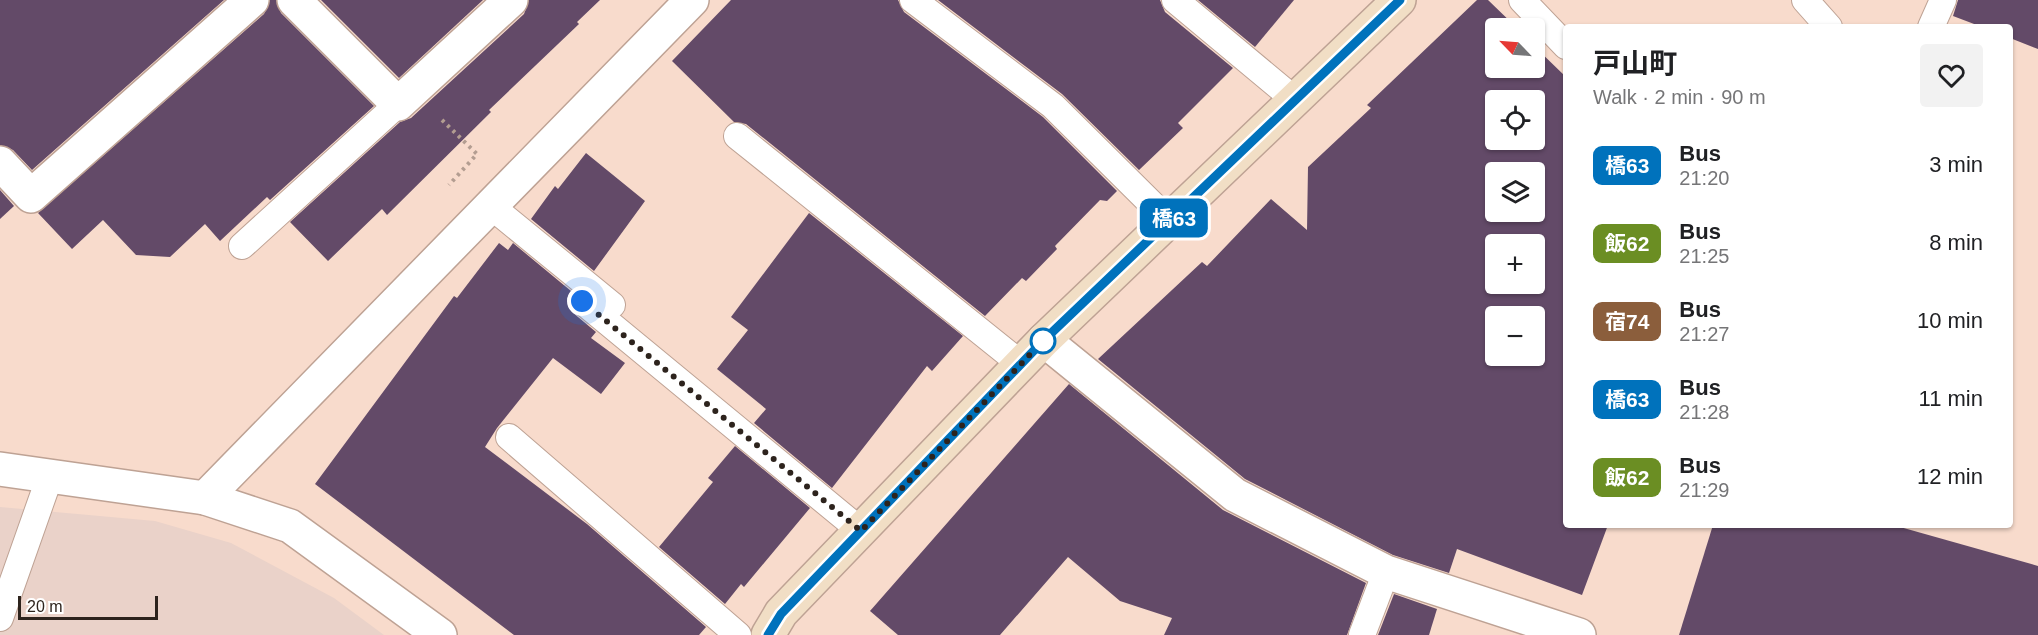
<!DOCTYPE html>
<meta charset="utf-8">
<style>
body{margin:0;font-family:Helvetica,"Noto Sans JP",sans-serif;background:#f2f2f2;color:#202124;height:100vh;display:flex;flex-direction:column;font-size:22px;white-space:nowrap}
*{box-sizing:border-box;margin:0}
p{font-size:20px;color:#757577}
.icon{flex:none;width:33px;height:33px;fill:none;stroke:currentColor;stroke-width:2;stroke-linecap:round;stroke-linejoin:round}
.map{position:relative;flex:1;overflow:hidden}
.sheet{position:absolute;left:1563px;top:24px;width:450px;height:504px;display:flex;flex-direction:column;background:#fff;border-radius:6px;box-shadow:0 2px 4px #0004}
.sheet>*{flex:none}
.badge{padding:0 12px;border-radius:9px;font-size:21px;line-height:39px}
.needle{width:39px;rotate:295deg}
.tools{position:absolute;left:1485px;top:18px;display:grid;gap:12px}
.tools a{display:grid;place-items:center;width:60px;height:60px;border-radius:6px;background:#fff;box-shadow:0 2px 4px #0004;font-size:30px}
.scale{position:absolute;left:18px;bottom:15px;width:140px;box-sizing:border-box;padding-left:6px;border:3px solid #2d231d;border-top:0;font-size:16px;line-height:21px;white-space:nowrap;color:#2d231d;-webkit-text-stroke:4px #fff;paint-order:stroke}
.you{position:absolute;width:30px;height:30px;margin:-15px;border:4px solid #fff;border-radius:50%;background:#1a73e8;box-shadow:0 0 0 9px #1a73e833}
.map>.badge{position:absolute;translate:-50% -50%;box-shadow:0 0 0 3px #fff}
.round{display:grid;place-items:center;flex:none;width:63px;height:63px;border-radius:6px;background:#f2f2f2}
.head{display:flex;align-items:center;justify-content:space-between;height:102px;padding:0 30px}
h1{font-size:28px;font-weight:700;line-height:45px}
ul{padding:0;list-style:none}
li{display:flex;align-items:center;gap:18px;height:78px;padding:0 30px}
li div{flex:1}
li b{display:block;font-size:22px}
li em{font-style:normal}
li .badge{min-width:66px;font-weight:700;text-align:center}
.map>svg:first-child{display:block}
</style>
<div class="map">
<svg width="2038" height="635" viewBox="0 0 2038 635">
<rect width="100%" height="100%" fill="#f8dbcc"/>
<!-- medical -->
<polygon fill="#ead2c9" points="0,507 155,521 231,543 334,598 384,635 0,635"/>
<!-- building -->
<g fill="#634a68" fill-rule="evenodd">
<polygon points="0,0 224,0 32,170 13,150 0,145"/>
<polygon points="270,0 276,0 281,13 374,106 270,200 267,197 220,241 205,224 170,257 136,255 103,220 72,249 38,213 264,14"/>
<polygon points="321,0 483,0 399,78"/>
<polygon points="529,0 600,0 577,22 579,24 489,110 491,112 387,215 382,209 328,261 290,222 400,122 411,118 524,14"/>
<polygon points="731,0 898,0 904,12 1043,117 1117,191 1107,201 1100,200 1055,246 1057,249 1026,281 1022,278 985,316 746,124 734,122 672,61"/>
<polygon points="938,0 1160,0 1165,12 1233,68 1178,123 1183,128 1139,170 1062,94"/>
<polygon points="1198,0 1294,0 1255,47"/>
<path d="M1477,0H1488L1517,28H1496V68H1534V46L1566,77V525H1608L1582,595L1457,549L1449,573L1393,555L1245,479L1098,359L1202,262L1207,266L1271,199L1307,230L1308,167L1371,108L1367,105ZM1496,100H1534V140H1496ZM1496,172H1534V212H1496ZM1496,244H1534V284H1496ZM1496,316H1534V356H1496Z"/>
<polygon points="1958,0 2038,0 2038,49 2010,38 2010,27 1982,27 1953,16"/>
<polygon points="586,153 645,201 594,271 531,219 555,186 558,189"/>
<polygon points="0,190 14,206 0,219"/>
<polygon points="809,213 963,336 932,371 927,366 832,488 754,423 766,409 717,369 748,330 731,317"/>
<polygon points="499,243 508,250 513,243 571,291 567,299 572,312 596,332 591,338 625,363 601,394 553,358 497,428 485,447 587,524 706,627 699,635 514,635 315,484 454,296 457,298"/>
<polygon points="1069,384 1223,510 1366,583 1347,635 1164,635 1172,618 1120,601 1068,557 1000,635 898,635 870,611"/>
<polygon points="735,446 810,508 744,587 741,584 725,604 659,547 713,482 708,478"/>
<polygon points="1713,525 1893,525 2038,566 2038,635 1679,635"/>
<polygon points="1394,594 1437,609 1429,635 1378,635"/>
</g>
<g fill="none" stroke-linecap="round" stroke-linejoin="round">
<!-- service casing -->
<g stroke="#bea294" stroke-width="28">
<g id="service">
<polyline points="913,0 1053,106 1170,222"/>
<polyline points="1175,0 1295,100"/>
<polyline points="1522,0 1566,46"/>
<polyline points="1805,0 1829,27"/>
<polyline points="1931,27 1943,0"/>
<polyline points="737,136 1021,364"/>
<polyline points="492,207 612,305"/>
<polyline points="242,246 398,104"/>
<polyline points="582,301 861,531"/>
<polyline points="509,437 738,635"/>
<polyline points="0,618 50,476"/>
<polyline points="1362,635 1386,572"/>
</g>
</g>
<!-- minor casing -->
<g stroke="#bea294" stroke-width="36">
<g id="minor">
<polyline points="294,0 398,104 511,0"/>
<polyline points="0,163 31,196 252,0"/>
<polyline points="1044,340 1235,495 1386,572 1579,635"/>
</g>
</g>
<!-- tertiary casing -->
<g stroke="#bea294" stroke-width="36">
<g id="tertiary">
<polyline points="0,469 205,498 290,526 440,635"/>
<polyline points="205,498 692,0"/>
</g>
</g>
<!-- secondary casing -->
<g stroke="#bea294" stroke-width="36">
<polyline id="secondary" points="768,635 781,613 1044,340 1399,0"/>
</g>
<!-- path -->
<polyline stroke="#b39d91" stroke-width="4" stroke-dasharray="3 4.5" stroke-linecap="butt" points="442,120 477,154 449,185"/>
<!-- service -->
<use href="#service" stroke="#fff" stroke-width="26"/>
<!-- minor -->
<use href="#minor" stroke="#fff" stroke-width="33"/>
<!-- tertiary -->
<use href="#tertiary" stroke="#fff" stroke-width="33"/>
<!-- secondary -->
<use href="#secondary" stroke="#f1dec5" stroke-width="33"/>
</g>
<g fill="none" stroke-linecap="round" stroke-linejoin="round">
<!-- line casing -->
<g stroke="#fff" stroke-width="14">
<polyline id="line" points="768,635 781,614 1044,340 1400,0"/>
</g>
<!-- line -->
<use href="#line" stroke="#0072bc" stroke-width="9"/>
<!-- walk -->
<polyline stroke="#2d231d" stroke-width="6" stroke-dasharray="0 10.8" points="582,301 861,531 1043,341"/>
</g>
<!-- markers -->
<circle fill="#fff" stroke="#0072bc" stroke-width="3" cx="1043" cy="341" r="12"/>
</svg>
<div class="tools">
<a><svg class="needle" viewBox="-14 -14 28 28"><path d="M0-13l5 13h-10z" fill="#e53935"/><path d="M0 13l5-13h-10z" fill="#757577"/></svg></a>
<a><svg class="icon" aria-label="locate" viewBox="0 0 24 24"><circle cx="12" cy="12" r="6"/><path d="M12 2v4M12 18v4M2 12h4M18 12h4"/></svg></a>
<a><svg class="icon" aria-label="layers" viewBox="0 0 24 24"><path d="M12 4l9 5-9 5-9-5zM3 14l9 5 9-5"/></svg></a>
<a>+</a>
<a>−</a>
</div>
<div class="scale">20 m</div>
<div class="you" style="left:582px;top:301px"></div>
<b class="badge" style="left:1174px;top:218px;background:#0072bc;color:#fff">橋63</b>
<section class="sheet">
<div class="head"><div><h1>戸山町</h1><p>Walk · 2 min · 90 m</p></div><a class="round"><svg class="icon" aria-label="heart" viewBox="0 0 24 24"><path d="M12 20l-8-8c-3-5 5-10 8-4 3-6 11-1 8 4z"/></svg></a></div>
<ul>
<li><span class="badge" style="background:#0072bc;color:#fff">橋63</span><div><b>Bus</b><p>21:20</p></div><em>3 min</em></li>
<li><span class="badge" style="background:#6b8e23;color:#fff">飯62</span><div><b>Bus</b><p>21:25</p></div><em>8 min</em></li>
<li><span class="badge" style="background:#8b5e3c;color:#fff">宿74</span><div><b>Bus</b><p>21:27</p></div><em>10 min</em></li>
<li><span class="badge" style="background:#0072bc;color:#fff">橋63</span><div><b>Bus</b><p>21:28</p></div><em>11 min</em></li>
<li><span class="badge" style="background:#6b8e23;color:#fff">飯62</span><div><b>Bus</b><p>21:29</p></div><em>12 min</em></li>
</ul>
</section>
</div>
